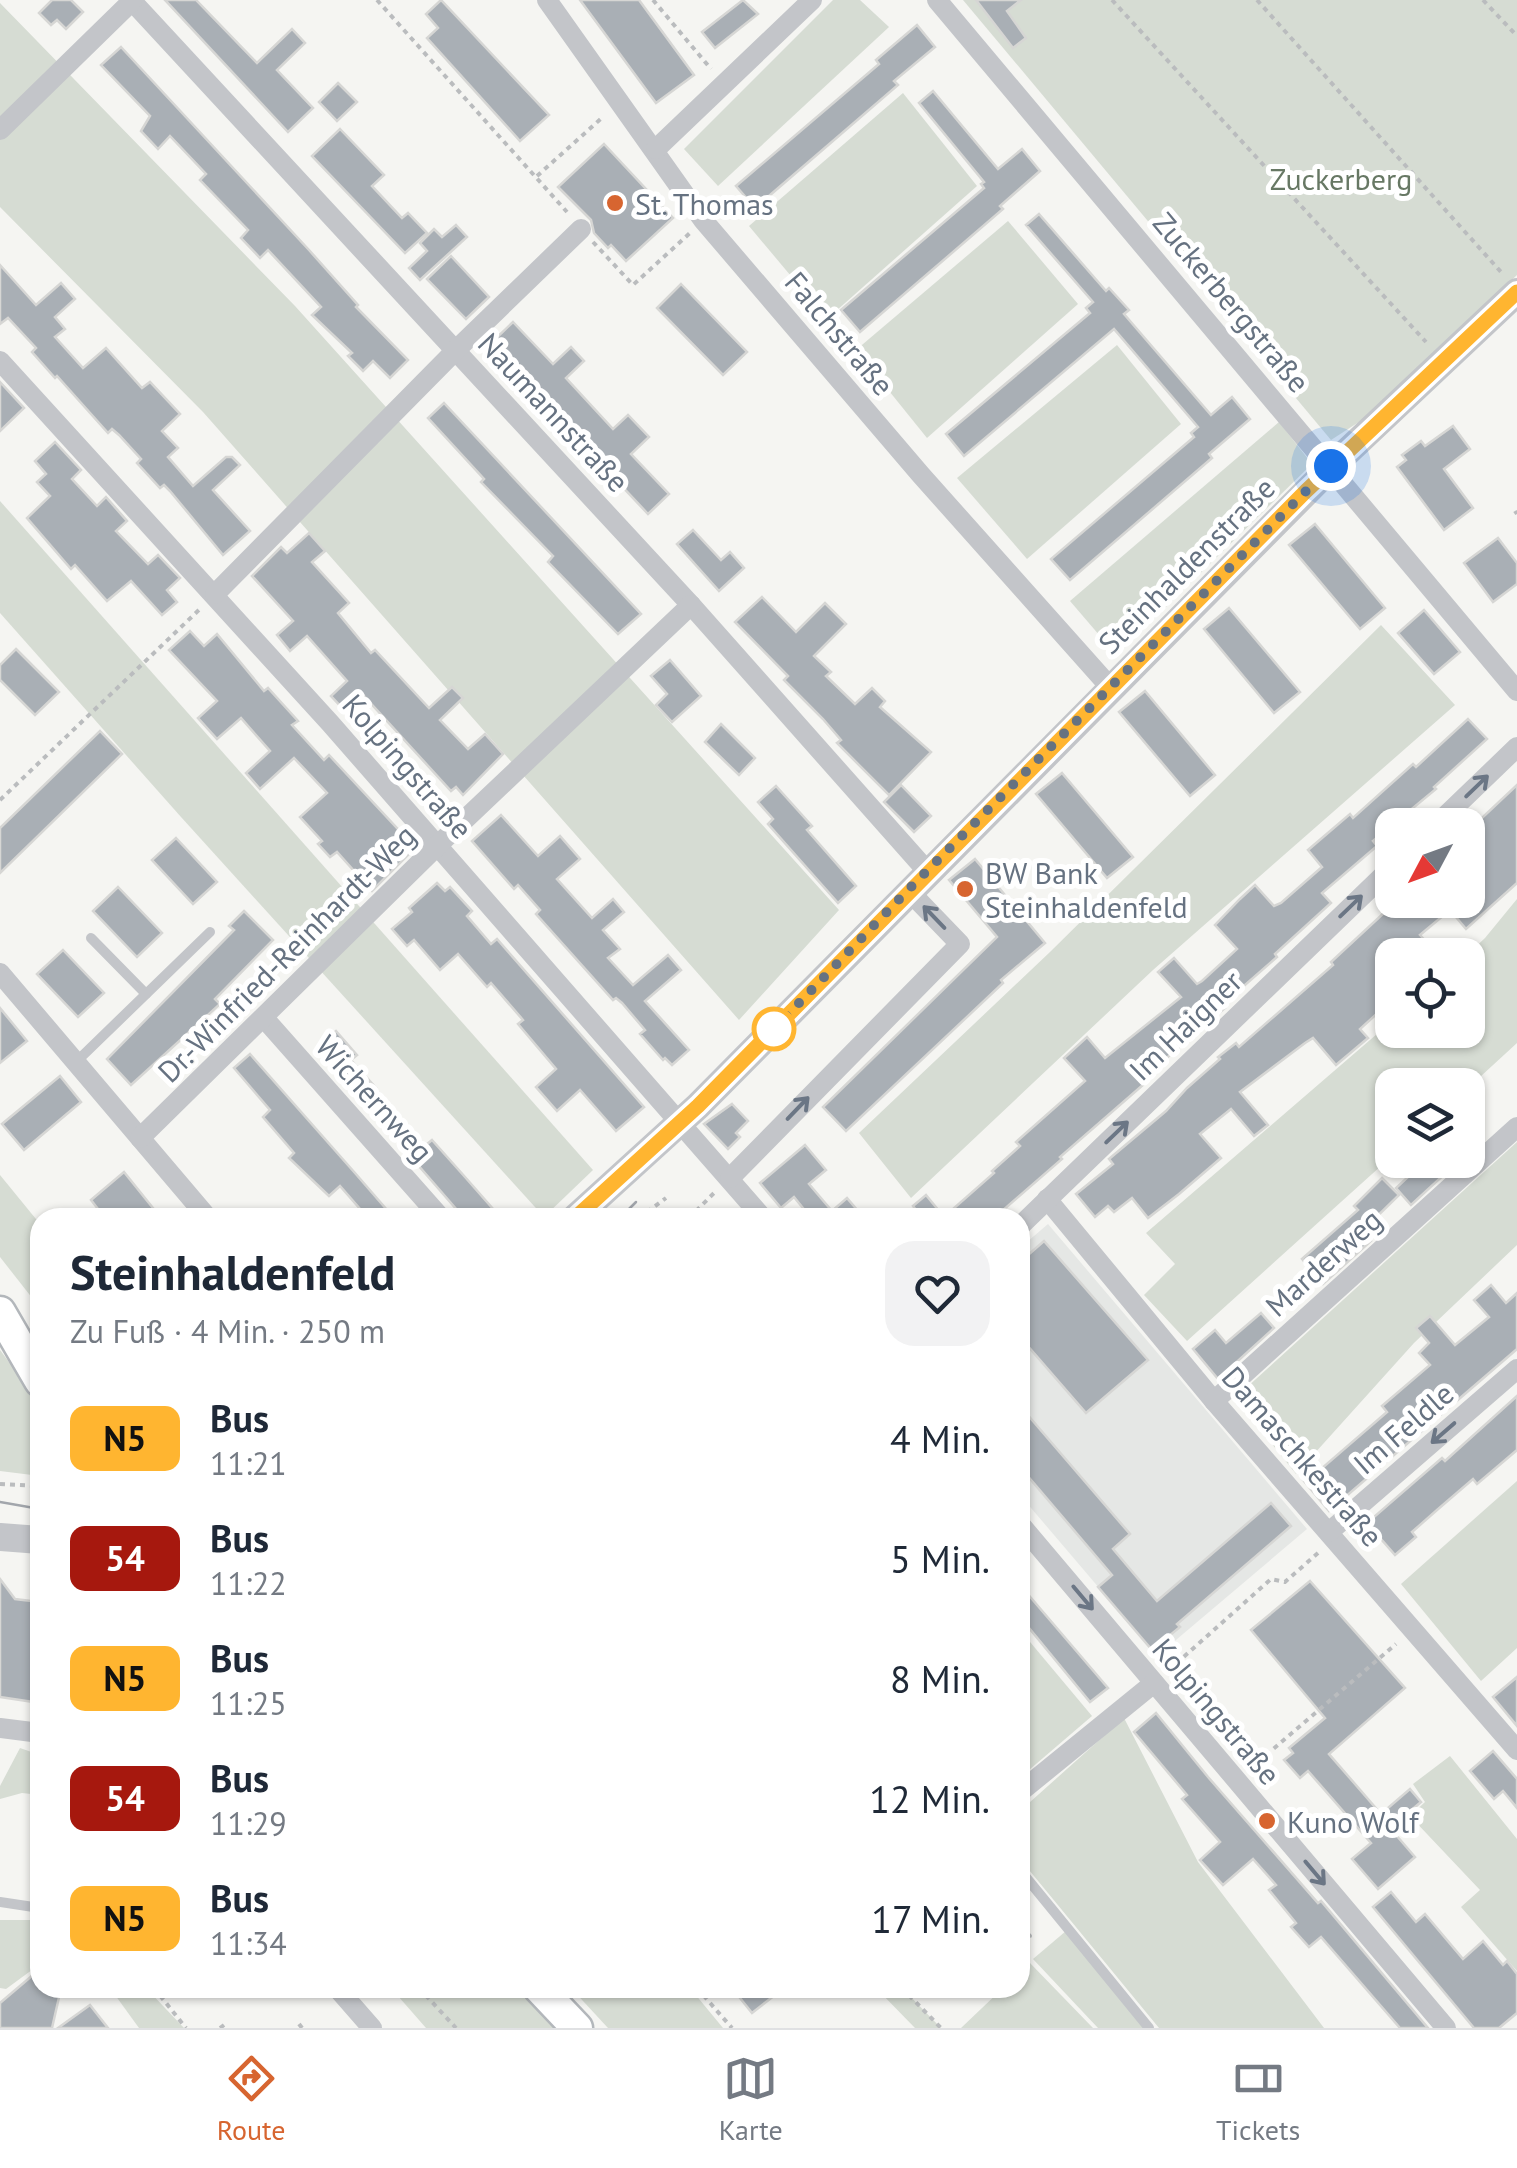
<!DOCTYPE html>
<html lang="de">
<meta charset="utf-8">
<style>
body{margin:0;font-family:"PT Sans",sans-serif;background:#f2f2f3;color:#1f2937;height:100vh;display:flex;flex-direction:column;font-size:38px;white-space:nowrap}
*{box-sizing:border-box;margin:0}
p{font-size:32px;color:#747a83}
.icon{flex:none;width:55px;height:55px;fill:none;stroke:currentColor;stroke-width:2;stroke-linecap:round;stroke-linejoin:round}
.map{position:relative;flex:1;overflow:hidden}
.sheet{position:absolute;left:30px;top:1208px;width:1000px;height:790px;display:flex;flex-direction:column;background:#fff;border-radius:30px;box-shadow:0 2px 8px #0004}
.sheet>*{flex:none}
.badge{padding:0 20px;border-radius:15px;font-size:35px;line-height:65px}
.needle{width:65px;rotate:229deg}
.tools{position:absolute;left:1375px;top:808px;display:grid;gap:20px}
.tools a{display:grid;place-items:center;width:110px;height:110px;border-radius:20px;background:#fff;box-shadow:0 2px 8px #0004;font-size:50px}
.you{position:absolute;width:50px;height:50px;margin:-25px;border:8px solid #fff;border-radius:50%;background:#1a73e8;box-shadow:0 0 0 15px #1a73e833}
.map>.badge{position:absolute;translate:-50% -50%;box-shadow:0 0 0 5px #fff}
.round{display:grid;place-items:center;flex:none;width:105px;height:105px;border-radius:30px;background:#f2f2f3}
.headline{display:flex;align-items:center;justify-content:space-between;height:170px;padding:0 40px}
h1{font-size:48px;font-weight:700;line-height:75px}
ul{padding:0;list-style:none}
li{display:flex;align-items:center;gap:30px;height:120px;padding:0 40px}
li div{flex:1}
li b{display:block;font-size:38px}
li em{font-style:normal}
li .badge{min-width:110px;font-weight:700;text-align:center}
.menu{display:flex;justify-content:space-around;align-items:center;height:140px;border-top:2px solid #e0e1e3;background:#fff;font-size:28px;color:#747a83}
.menu a{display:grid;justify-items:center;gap:5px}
.menu .on{color:#d76530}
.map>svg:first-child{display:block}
</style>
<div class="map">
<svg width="1517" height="2028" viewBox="0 0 1517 2028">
<rect width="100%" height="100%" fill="#f5f5f2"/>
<!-- built -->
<polygon fill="#e5e7e5" points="1048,1224 1307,1529 1157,1656 1020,1495 1020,1248"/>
<!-- green -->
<g fill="#d6dcd3">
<polygon points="833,0 860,0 889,27 718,186 684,149"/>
<polygon points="963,0 1517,0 1517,275 1362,420 1331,440"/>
<polygon points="0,3 295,306 839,910 739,1020 203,412 0,207"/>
<polygon points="903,93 977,186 827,319 749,226"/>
<polygon points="1008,221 1078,304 927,438 856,350"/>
<polygon points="1117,345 1181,424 1027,559 957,478"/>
<polygon points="1279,422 1312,464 1131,641 1106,643 1070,601"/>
<polygon points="0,501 593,1170 544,1217 181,817 0,613"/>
<polygon points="1381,625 1455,705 1153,970 911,1198 859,1133 1050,952"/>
<polygon points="1517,899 1517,1043 1468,1088 1468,1085 1392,1085 1392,1156 1187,1341 1144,1295 1175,1264 1146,1233 1392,1021 1392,1030 1468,1030 1467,955 1485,938"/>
<polygon points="1517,1142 1517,1245 1414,1343 1296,1474 1235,1398"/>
<polygon points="0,1175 40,1224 40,1308 0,1257"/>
<polygon points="0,1350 40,1404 40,1476 0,1471"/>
<polygon points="1517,1481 1517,1648 1481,1681 1401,1584"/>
<polygon points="1020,1630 1092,1716 1022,1776 1020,1775"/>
<polygon points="1124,1718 1198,1862 1324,2028 1159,2028 1020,1859 1020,1811"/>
<polygon points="20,1748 40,1755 40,1795 22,1793 0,1799 0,1786"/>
<polygon points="1450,1756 1517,1839 1517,1971 1461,1907 1480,1890 1410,1816 1425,1802 1413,1784"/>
<polygon points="0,1920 40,1920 40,1964 6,1989 0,1988"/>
<polygon points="1066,1931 1145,2028 1098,2028 1033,1959"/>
<polygon points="1029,1962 1093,2028 961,2028 1003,1988 1020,1988 1020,1971"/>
<polygon points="110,1988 146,1988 184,2028 139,2028"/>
<polygon points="391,1988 521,1988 559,2028 426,2028"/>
<polygon points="571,1988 690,1988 723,2028 608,2028"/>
<polygon points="876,1988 902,1988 941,2028 915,2028"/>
</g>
<!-- building -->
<g fill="#a9afb5" stroke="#d6d6d4" stroke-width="2.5">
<polygon points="52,0 71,0 83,12 66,29 57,20 51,25 39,13"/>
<polygon points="165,0 196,0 257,63 292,29 305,43 277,70 313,108 288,132"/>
<polygon points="441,0 549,115 520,141 427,38 438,28 426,14"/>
<polygon points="580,0 639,0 694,75 656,103"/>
<polygon points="743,0 758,14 715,48 702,32"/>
<polygon points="976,0 1021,0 1007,11 1026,38 1013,48"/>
<polygon points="917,25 935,47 894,81 898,85 755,208 736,186 879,64 876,60"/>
<polygon points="121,47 309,250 358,305 356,307 408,360 390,378 373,361 363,371 348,356 352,353 312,315 321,307 268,250 260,258 241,238 248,230 200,180 206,174 170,136 158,149 141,131 150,116 101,65"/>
<polygon points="338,83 357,102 337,121 319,102"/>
<polygon points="933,91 998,169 1022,149 1040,171 1000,206 1003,209 860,332 841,310 984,188 981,184 984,182 919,103"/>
<polygon points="340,129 384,175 372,186 402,218 408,213 427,233 405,253 312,156"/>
<polygon points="604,144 673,218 626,261 611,245 608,248 594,233 591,220 558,187"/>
<polygon points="1039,214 1106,291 1109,288 1129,310 1124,314 1211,415 1232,397 1250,419 1209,454 1212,458 1070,580 1051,559 1194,437 1191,433 1198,427 1114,329 964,456 946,434 1090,313 1086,308 1093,302 1026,225"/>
<polygon points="456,225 467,237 420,280 409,268 427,251 420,243 434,229 442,237"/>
<polygon points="451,256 489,297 466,319 427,279"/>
<polygon points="0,265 36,305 61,283 75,299 55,317 65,329 55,337 83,368 106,348 142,388 150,382 180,414 162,431 178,448 168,457 193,486 226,457 232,457 240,465 213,490 250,531 223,555 170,491 164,485 160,488 137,463 141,459 119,435 112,429 108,433 57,376 55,378 32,352 36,348 8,318 0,324"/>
<polygon points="681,284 747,352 723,375 657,308"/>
<polygon points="513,322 553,364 571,347 584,361 566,378 613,429 628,415 649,437 631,454 669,494 648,514 489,345"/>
<polygon points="0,382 24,408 0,431"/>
<polygon points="444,403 641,614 618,634 548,562 553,556 481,482 484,479 428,418"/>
<polygon points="1453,426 1470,449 1444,469 1473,508 1444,530 1397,467 1406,460 1402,455 1421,441 1425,446"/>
<polygon points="55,442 81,470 72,479 97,506 106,497 127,521 116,531 148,564 158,555 180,578 167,590 177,602 162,615 131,581 107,601 75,565 71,569 27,518 50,496 37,482 46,474 35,461"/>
<polygon points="1315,524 1385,608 1360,629 1289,545"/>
<polygon points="693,530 721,560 730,552 744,568 719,591 677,544"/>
<polygon points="309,533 325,551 312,562 349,603 338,613 371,653 375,650 429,708 452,687 463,698 440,720 468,749 485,734 503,754 463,795 456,787 451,791 364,696 346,712 331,696 347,681 307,636 290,651 277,635 293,621 252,576 281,547 287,553"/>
<polygon points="1498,538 1517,563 1517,584 1493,602 1464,563"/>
<polygon points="762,597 796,632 825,603 846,624 814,656 831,672 826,676 855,704 872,688 885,701 880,707 931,752 889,795 837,743 841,740 823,719 784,680 788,676 735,622"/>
<polygon points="1229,608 1300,692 1274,713 1204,629"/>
<polygon points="1424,610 1460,652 1434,674 1398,633"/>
<polygon points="190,631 204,646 217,634 264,691 268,688 298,721 292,725 324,760 329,755 408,840 402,846 409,854 372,891 337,852 330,857 318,844 322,841 300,817 327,793 294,758 260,789 246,773 270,751 241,718 217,739 198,718 217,701 169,650"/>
<polygon points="16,649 59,692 35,715 0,680 0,665"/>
<polygon points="670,660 701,696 672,722 656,705 667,694 651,676"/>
<polygon points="1145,691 1215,775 1190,796 1119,712"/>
<polygon points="1468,719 1487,739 1434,787 1436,789 1373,841 1377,846 1322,893 1331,903 1275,954 1277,957 1222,1005 1225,1008 1141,1080 1144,1084 1060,1157 1062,1159 994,1218 922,1218 913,1206 926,1195 944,1217 994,1173 992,1171 1020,1146 1016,1142 1085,1081 1064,1058 1087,1037 1105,1058 1181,997 1158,972 1174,958 1197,984 1202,981 1237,949 1215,925 1240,899 1255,885 1274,906 1281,903 1322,867 1308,850 1350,814 1353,818 1413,764 1416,767"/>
<polygon points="721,724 755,758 739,775 705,742"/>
<polygon points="100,731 122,754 0,873 0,828"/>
<polygon points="1062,773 1133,857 1107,878 1036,794"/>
<polygon points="901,785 931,816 914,832 884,802"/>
<polygon points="1517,785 1517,883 1466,929 1450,910 1420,935 1438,955 1392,955 1392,1000 1360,1029 1368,1038 1336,1065 1313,1038 1305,1043 1240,1092 1268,1125 1254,1136 1231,1109 1200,1134 1221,1158 1179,1194 1148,1218 1132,1198 1114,1212 1108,1206 1095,1217 1076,1194 1113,1164 1109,1159 1166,1111 1187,1088 1220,1059 1218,1057 1236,1043 1239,1047 1333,965 1331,962 1386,911 1384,908 1393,900 1468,900 1468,831"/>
<polygon points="776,786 812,826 807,830 856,886 838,903 768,824 773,819 758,802"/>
<polygon points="501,815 538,856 560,836 580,859 557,879 592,918 613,899 624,912 603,930 620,949 608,958 633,985 668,955 681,970 645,1001 689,1050 672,1065 665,1058 663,1060 640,1034 645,1030 622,1003 616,998 613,1000 536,914 540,910 518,885 514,889 472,841"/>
<polygon points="176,838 217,882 193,904 152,860"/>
<polygon points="975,859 1045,943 1001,980 1003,983 846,1131 823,1107 997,937 949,880"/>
<polygon points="437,883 445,891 450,887 472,911 467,916 491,944 497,939 644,1107 616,1131 580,1090 557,1111 536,1087 556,1069 518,1024 523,1020 491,983 487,987 458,954 440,970 414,940 407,946 392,929 412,912 409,908"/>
<polygon points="118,887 162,933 137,957 93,911"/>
<polygon points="244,911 273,940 215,999 220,1004 131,1085 107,1059 234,930 229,926"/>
<polygon points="63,950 104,993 78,1017 37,974"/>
<polygon points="0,1008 27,1041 0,1063"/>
<polygon points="336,1031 357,1055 351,1060 376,1088 362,1101 316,1049"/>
<polygon points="250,1054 355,1173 394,1218 368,1218 340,1186 329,1196 289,1158 294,1153 263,1117 270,1110 234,1068"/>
<polygon points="60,1076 81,1102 24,1150 2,1124"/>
<polygon points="732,1104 748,1121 736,1133 740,1137 728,1149 704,1124"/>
<polygon points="432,1140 465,1177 501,1218 464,1218 411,1157"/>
<polygon points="805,1145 826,1170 809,1184 832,1211 847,1198 864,1218 811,1218 794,1197 781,1208 760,1183"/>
<polygon points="1435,1160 1460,1160 1411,1205 1396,1188 1424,1162 1428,1167"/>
<polygon points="124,1172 161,1218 105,1218 91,1200"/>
<polygon points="1382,1178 1399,1195 1362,1231 1371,1241 1323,1284 1302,1259 1358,1210 1354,1206"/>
<polygon points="1044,1241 1148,1360 1086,1413 1020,1337 1020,1262"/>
<polygon points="1491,1285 1506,1303 1517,1293 1517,1349 1329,1511 1303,1480 1318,1467 1320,1470 1387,1412 1382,1406 1430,1365 1419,1353 1429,1343 1416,1328 1430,1316 1455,1345 1489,1317 1474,1300"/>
<polygon points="1261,1313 1274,1328 1218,1379 1193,1349 1215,1330 1226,1343"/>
<polygon points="1517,1396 1517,1450 1477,1484 1473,1479 1437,1510 1412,1532 1416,1537 1395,1555 1367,1523 1442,1458 1445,1461"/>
<polygon points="1020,1406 1130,1534 1113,1549 1157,1601 1271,1503 1291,1526 1177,1624 1180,1627 1152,1650 1098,1587 1112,1575 1020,1467"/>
<polygon points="0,1579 15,1599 40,1602 40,1703 0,1697"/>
<polygon points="1310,1581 1405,1688 1329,1754 1381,1814 1410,1789 1421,1802 1390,1828 1415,1857 1378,1889 1352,1859 1371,1843 1308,1771 1300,1778 1284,1760 1293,1753 1289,1748 1325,1718 1251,1630"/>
<polygon points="1020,1585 1108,1688 1090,1702 1020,1617"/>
<polygon points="1517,1677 1517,1726 1493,1697"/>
<polygon points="1156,1713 1208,1777 1318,1903 1321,1901 1428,2028 1400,2028 1321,1937 1309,1947 1291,1927 1296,1923 1269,1890 1276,1885 1253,1859 1223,1885 1200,1860 1220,1842 1182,1799 1187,1795 1134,1732"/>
<polygon points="1493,1751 1517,1779 1517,1808 1503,1791 1494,1799 1470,1771"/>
<polygon points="1391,1892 1416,1922 1425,1914 1463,1959 1483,1941 1503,1965 1507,1961 1517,1974 1517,2013 1499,2028 1474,2028 1373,1907"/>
<polygon points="40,1969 40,1988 55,1988 60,1993 52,2028 0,2028 0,2003"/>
<polygon points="732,1988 784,1988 752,2013"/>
<polygon points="90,2005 108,2028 58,2028"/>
</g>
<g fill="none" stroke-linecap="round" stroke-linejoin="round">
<!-- secondary casing -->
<g stroke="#b3b7bb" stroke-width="35">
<g id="secondary">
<polyline points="0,1312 40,1381"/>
<polyline points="539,1988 577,2028"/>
</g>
</g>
<!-- path -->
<g stroke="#babcbe" stroke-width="4" stroke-dasharray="5 5" stroke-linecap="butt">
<polyline points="377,0 567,212"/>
<polyline points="653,0 711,69"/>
<polyline points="1112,0 1426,342"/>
<polyline points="1257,0 1501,272"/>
<polyline points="1483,0 1517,36"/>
<polyline points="537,176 604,116"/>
<polyline points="593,242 633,285 690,233"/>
<polyline points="1515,511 1517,514"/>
<polyline points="0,800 201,608"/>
<polyline points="631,1212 636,1218"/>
<polyline points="639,1218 666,1198"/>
<polyline points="689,1218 716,1191"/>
<polyline points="0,1484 40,1486"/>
<polyline points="1169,1670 1271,1579 1285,1582 1318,1553"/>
<polyline points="1251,1768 1396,1644"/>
<polyline points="1020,1926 1030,1936 1020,1946"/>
<polyline points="154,1988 186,2028"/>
<polyline points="419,1988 456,2028"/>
<polyline points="697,1988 732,2028"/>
<polyline points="902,1988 941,2028"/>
<polyline points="299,2024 302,2028"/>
<polyline points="220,2028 224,2025"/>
</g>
<!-- service -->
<g stroke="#c3c5c9" stroke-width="10">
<polyline points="91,938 146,994"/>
<polyline points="76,1062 210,932"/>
<polyline points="1020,1870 1149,2028"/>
<polyline points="0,1902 40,1908"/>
</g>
<!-- minor -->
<g stroke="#c3c5c9" stroke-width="20">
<polyline points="131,0 691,605 927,871"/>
<polyline points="547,0 703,220 921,475 1110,687"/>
<polyline points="937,0 1517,691"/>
<polyline points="0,130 132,1"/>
<polyline points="656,149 812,0"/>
<polyline points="0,361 330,723 763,1218"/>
<polyline points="215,594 456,350 581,229"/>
<polyline points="1436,825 1517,747"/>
<polyline points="0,973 208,1218"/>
<polyline points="264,1018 441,1218"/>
<polyline points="140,1138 438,845 691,605"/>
<polyline points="730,1178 960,944 908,890"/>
<polyline points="1047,1199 1214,1401 1517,1750"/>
<polyline points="1020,1226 1392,867"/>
<polyline points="1214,1401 1517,1127"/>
<polyline points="1020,1524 1446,2028"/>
<polyline points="1329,1532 1517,1369"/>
<polyline points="0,1728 40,1733"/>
<polyline points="1020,1792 1154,1683"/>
<polyline points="337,1988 372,2028"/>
</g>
<!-- tertiary -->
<g stroke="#c3c5c9" stroke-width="28">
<polyline points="575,1218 698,1106 1331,467 1517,292"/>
<polyline points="0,1537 40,1540"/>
</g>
<!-- secondary -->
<use href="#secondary" stroke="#fff" stroke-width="30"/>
<!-- tram -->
<g stroke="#a2a6ac" stroke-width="2.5">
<polyline points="620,1218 636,1202"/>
<polyline points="0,1502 40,1509"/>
</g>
</g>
<!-- one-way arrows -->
<defs><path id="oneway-shaft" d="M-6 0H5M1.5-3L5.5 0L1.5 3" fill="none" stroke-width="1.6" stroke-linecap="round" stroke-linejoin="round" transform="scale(2.5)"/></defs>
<g stroke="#6b7685">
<use href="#oneway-shaft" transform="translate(1477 786) rotate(-44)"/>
<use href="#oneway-shaft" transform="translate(1351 906) rotate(-44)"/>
<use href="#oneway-shaft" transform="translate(934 917) rotate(-134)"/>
<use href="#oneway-shaft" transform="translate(798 1108) rotate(-46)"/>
<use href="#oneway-shaft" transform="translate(1117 1132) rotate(-44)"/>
<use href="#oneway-shaft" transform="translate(1443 1433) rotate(139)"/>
<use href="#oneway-shaft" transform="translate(1083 1598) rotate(50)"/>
<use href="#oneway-shaft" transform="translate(1315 1873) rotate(50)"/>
</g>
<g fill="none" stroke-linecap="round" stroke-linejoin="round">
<!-- line casing -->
<g stroke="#fff" stroke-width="22">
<polyline id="line" points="575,1218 698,1106 1306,491 1517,292"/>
</g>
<!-- line -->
<use href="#line" stroke="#ffb530" stroke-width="15"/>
<!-- walk -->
<polyline stroke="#667281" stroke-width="10" stroke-dasharray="0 18" points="774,1029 908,890 1331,466"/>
</g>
<!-- markers -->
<g fill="#d76530" stroke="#fff" stroke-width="4">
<circle cx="615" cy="203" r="10"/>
<circle cx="965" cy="889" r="10"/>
<circle cx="1267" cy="1821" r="10"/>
</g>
<circle fill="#fff" stroke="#ffb530" stroke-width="5" cx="774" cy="1029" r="20"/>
<g text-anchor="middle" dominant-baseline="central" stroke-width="10" stroke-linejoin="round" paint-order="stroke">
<!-- park labels -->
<g font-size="30" fill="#677864" stroke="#fff">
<text x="1341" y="178">Zuckerberg</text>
</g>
<!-- poi labels -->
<g font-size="30" fill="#667281" stroke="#fff" text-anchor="start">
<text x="635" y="203">St. Thomas</text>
<text x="985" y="872">BW Bank<tspan x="985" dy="34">Steinhaldenfeld</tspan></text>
<text x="1287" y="1821">Kuno Wolf</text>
</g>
<!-- street labels -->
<g font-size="30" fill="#667281" stroke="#fff">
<text transform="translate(1232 302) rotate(50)">Zuckerbergstraße</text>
<text transform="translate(840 333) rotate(50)">Falchstraße</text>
<text transform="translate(554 412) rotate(47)">Naumannstraße</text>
<text transform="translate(1186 565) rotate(-45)">Steinhaldenstraße</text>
<text transform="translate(408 766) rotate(49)">Kolpingstraße</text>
<text transform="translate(286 953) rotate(-45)">Dr.-Winfried-Reinhardt-Weg</text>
<text transform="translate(1185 1025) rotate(-44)">Im Haigner</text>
<text transform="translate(375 1098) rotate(48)">Wichernweg</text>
<text transform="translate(1323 1262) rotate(-42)">Marderweg</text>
<text transform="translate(1403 1428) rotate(-41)">Im Feldle</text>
<text transform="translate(1303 1456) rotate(49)">Damaschkestraße</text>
<text transform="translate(1217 1711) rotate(50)">Kolpingstraße</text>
</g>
</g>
</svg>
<div class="tools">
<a><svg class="needle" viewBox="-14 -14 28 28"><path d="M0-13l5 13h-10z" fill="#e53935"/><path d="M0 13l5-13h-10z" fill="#747a83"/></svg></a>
<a><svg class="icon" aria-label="locate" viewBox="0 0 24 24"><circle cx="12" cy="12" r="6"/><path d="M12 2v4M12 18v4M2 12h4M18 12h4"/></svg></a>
<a><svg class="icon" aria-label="layers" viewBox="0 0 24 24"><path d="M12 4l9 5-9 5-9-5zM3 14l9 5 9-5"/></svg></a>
</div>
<div class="you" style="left:1331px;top:466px"></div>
<section class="sheet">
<div class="headline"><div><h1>Steinhaldenfeld</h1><p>Zu Fuß · 4 Min. · 250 m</p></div><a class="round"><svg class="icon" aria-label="heart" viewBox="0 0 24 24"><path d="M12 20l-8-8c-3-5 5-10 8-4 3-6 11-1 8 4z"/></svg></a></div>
<ul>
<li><span class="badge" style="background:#ffb530;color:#111">N5</span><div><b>Bus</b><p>11:21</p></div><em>4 Min.</em></li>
<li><span class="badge" style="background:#a6180e;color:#fff">54</span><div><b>Bus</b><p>11:22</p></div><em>5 Min.</em></li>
<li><span class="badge" style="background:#ffb530;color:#111">N5</span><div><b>Bus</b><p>11:25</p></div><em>8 Min.</em></li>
<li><span class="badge" style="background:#a6180e;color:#fff">54</span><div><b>Bus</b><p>11:29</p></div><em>12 Min.</em></li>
<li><span class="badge" style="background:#ffb530;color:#111">N5</span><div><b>Bus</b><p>11:34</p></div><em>17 Min.</em></li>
</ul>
</section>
</div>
<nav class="menu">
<a class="on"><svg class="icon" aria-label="directions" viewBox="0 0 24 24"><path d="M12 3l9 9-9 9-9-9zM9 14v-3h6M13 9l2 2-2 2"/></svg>Route</a>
<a><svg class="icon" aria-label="map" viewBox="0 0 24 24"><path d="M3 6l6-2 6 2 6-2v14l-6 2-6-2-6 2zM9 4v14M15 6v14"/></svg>Karte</a>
<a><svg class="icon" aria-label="tickets" viewBox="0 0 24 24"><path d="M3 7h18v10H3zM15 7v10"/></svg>Tickets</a>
</nav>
